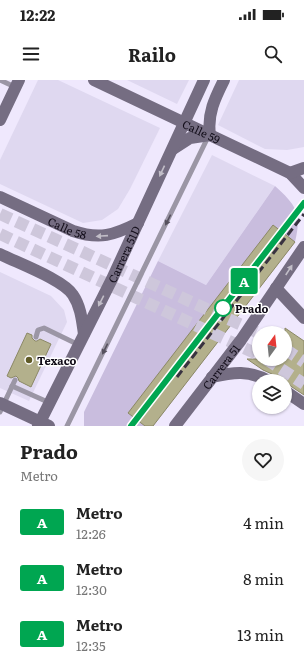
<!DOCTYPE html>
<html lang="es">
<style>
body{margin:0;font-family:Literata,serif;background:#f6f6f6;color:#222;height:100vh;display:flex;flex-direction:column;font-size:15px;white-space:nowrap}
*{box-sizing:border-box;margin:0}
p{font-size:13px;color:#767676}
.icon{flex:none;width:22px;height:22px;fill:none;stroke:currentColor;stroke-width:2;stroke-linecap:round;stroke-linejoin:round}
.map{position:relative;height:346px;overflow:hidden}
.details{display:flex;flex-direction:column;background:#fff;flex:1}
.details>*{flex:none}
.badge{padding:0 8px;border-radius:3px;font-size:14px;line-height:26px}
.needle{width:26px;rotate:15deg}
.fabs{position:absolute;left:252px;top:246px;display:grid;gap:8px}
.fabs a{display:grid;place-items:center;width:40px;height:40px;border-radius:50%;background:#fff;box-shadow:0 1px 3px #0004;font-size:20px}
.map>.badge{position:absolute;translate:-50% -50%;box-shadow:0 0 0 2px #fff}
.round{display:grid;place-items:center;flex:none;width:42px;height:42px;border-radius:21px;background:#f6f6f6}
.overview{display:flex;align-items:center;justify-content:space-between;height:68px;padding:0 20px}
h1{font-size:19px;font-weight:700;line-height:30px}
ul{padding:0;list-style:none}
li{display:flex;align-items:center;gap:12px;height:56px;padding:0 20px}
li div{flex:1}
li b{display:block;font-size:15px}
li em{font-style:normal}
li .badge{min-width:44px;font-weight:700;text-align:center}
.status{display:flex;justify-content:space-between;align-items:center;height:28px;padding:0 20px;background:#fff;direction:ltr}
.status svg{height:11px;fill:currentColor}
header{display:flex;justify-content:space-between;align-items:center;height:52px;padding:0 20px;background:#fff;font-size:18px;font-weight:700}
.map>svg:first-child{display:block}
</style>
<div class="status"><b>12:22</b><svg viewBox="0 0 49 12"><path d="M0 12V9h3v3zM5 12V6h3v6zM10 12V3h3v9zM15 12V0h3v12zM26 1h20v11H26zM47 4h2v5h-2z"/></svg></div>
<header><svg class="icon" aria-label="menu" viewBox="0 0 24 24"><path d="M4 6h16M4 12h16M4 18h16"/></svg>Railo<svg class="icon" aria-label="search" viewBox="0 0 24 24"><circle cx="10" cy="10" r="6"/><path d="M15 15l6 6"/></svg></header>
<div class="map">
<svg width="304" height="346" viewBox="0 0 304 346">
<rect width="100%" height="100%" fill="#efe8fd"/>
<!-- built -->
<g fill="#dfd8f0">
<polygon points="38,0 58,0 160,48 130,109 118,129 102,140 83,143 0,104 0,80"/>
<polygon points="127,0 189,0 177,24"/>
<polygon points="239,0 304,0 304,67 287,70 265,69 218,45"/>
<polygon points="212,75 275,106 206,205 158,181"/>
<polygon points="0,192 51,216 64,230 67,242 29,321 0,308"/>
</g>
<!-- green -->
<path fill="#c9bdde" d="M275,106C296,125 302,133 295,162L153,346H84V332L158,181L206,205Z"/>
<!-- building -->
<g fill="#b3b08c" stroke="#8b8866">
<polygon points="273,145 295,162 153,346 145,346 128,333"/>
<polygon points="285,248 304,261 304,315 289,305 285,304 285,301 279,301 272,294 263,290 247,279 285,279"/>
<polygon points="27,253 32,255 32,258 35,261 37,261 40,259 51,264 31,307 19,301 18,298 16,296 11,298 7,296"/>
</g>
<g fill="none" stroke-linecap="round" stroke-linejoin="round">
<!-- primary-tunnel -->
<g stroke="#cec7db" stroke-width="12" stroke-dasharray="12 6" stroke-linecap="butt">
<polyline points="0,134 259,253"/>
<polyline points="0,154 259,275"/>
<polyline points="285,269 304,282"/>
<polyline points="266,279 304,304"/>
</g>
<!-- lane -->
<g stroke="#9b96a5" stroke-width="5">
<polyline points="0,0 15,7"/>
<polyline points="36,257 38,250 44,248 79,265"/>
<polyline points="12,306 50,323"/>
<polyline points="0,332 15,300"/>
<polyline points="67,346 209,55"/>
</g>
<!-- secondary -->
<g stroke="#756d82" stroke-width="12">
<path id="s1" d="M94,0L290,93L304,108"/>
<polyline points="0,40 19,0"/>
<path d="M173,69L190,58L210,55C207,34 215,18 224,0"/>
<polyline points="290,93 304,88"/>
<path id="s2" d="M0,117L73,151C100,160 114,155 138,143"/>
<path d="M0,174C18,183 64,200 73,215C81,227 82,241 84,254"/>
<polyline points="276,208 304,238"/>
<path d="M212,297C234,292 248,290 269,301"/>
<polyline points="285,311 304,324"/>
<polyline points="0,323 49,346"/>
<path id="s3" d="M38,346L112,199L204,0"/>
<path id="s4" d="M175,346L241,260L304,167"/>
</g>
<!-- rail -->
<g stroke="#393341" stroke-width="3" stroke-dasharray="8 4" stroke-linecap="butt">
<polyline points="177,297 304,134"/>
<polyline points="132,346 304,122"/>
</g>
</g>
<!-- one-way arrows -->
<defs><path id="oneway-solid" d="M-6-.8H1V-3.2L6.5 0L1 3.2V.8H-6Z"/></defs>
<g fill="#c1bdc7">
<use href="#oneway-solid" transform="translate(162 91) rotate(115)"/>
<use href="#oneway-solid" transform="translate(102 156) rotate(176)"/>
<use href="#oneway-solid" transform="translate(289 190) rotate(-57)"/>
<use href="#oneway-solid" transform="translate(101 221) rotate(117)"/>
</g>
<g fill="#56515e">
<use href="#oneway-solid" transform="translate(168 140) rotate(116)"/>
<use href="#oneway-solid" transform="translate(105 269) rotate(116)"/>
</g>
<g fill="none" stroke-linecap="round" stroke-linejoin="round">
<!-- line casing -->
<g stroke="#fff" stroke-width="9">
<polyline id="line" points="131,346 304,123"/>
</g>
<!-- line -->
<use href="#line" stroke="#00a651" stroke-width="6"/>
</g>
<!-- markers -->
<circle fill="#fff" stroke="#00a651" stroke-width="2" cx="223" cy="228" r="8"/>
<circle fill="#605b27" stroke="#fff" stroke-width="1.5" cx="29" cy="280" r="4"/>
<g text-anchor="middle" dominant-baseline="central" stroke-width="3" stroke-linejoin="round" paint-order="stroke">
<!-- street labels -->
<g font-size="11" fill="#110c18" stroke="#fff">
<text stroke="none"><textPath href="#s1" startOffset="119">Calle 59</textPath></text>
<text stroke="none"><textPath href="#s2" startOffset="74">Calle 58</textPath></text>
<text stroke="none"><textPath href="#s3" startOffset="192">Carrera 51D</textPath></text>
<text stroke="none"><textPath href="#s4" startOffset="75">Carrera 51</textPath></text>
</g>
<!-- stop labels -->
<g font-size="11" font-weight="bold" fill="#110c18" stroke="#fff" text-anchor="start">
<text x="235" y="228">Prado</text>
</g>
<!-- poi labels -->
<g font-size="11" font-weight="bold" fill="#110c18" stroke="#fff" text-anchor="start">
<text x="37" y="280">Texaco</text>
</g>
</g>
</svg>
<div class="fabs">
<a><svg class="needle" viewBox="-14 -14 28 28"><path d="M0-13l5 13h-10z" fill="#e53935"/><path d="M0 13l5-13h-10z" fill="#767676"/></svg></a>
<a><svg class="icon" aria-label="layers" viewBox="0 0 24 24"><path d="M12 4l9 5-9 5-9-5zM3 14l9 5 9-5"/></svg></a>
</div>
<b class="badge" style="left:244px;top:201px;background:#00a651;color:#fff">A</b>
</div>
<section class="details">
<div class="overview"><div><h1>Prado</h1><p>Metro</p></div><a class="round"><svg class="icon" aria-label="heart" viewBox="0 0 24 24"><path d="M12 20l-8-8c-3-5 5-10 8-4 3-6 11-1 8 4z"/></svg></a></div>
<ul>
<li><span class="badge" style="background:#00a651;color:#fff">A</span><div><b>Metro</b><p>12:26</p></div><em>4 min</em></li>
<li><span class="badge" style="background:#00a651;color:#fff">A</span><div><b>Metro</b><p>12:30</p></div><em>8 min</em></li>
<li><span class="badge" style="background:#00a651;color:#fff">A</span><div><b>Metro</b><p>12:35</p></div><em>13 min</em></li>
</ul>
</section>
